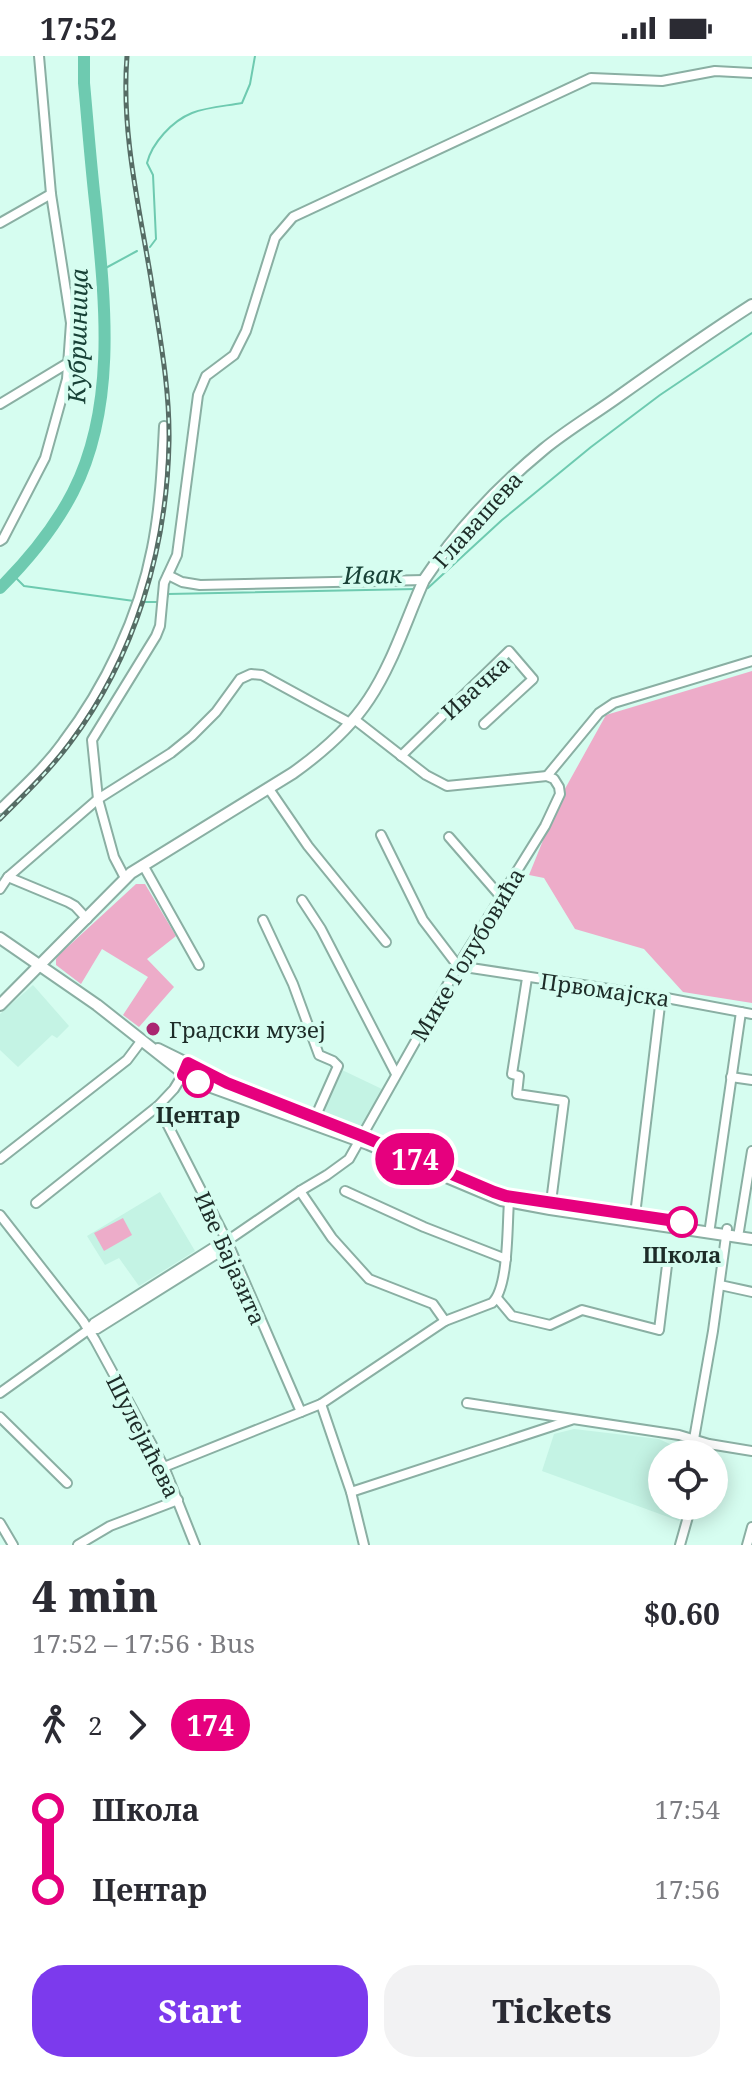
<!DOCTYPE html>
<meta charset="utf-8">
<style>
body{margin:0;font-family:"Noto Serif",serif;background:#f2f2f3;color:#2b2b33;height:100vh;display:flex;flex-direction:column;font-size:30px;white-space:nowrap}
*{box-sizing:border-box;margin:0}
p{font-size:26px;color:#7c7c81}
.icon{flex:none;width:44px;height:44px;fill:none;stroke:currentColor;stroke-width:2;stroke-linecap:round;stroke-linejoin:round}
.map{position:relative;height:1489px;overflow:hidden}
.drawer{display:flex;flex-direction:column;background:#fff;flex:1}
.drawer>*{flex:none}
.badge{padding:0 16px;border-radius:26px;font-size:28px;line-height:52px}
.buttons{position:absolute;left:648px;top:1384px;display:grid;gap:16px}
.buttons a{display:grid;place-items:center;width:80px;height:80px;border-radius:50%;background:#fff;box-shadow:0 4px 20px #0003;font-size:40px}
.map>.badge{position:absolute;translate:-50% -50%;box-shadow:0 0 0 4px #fff}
.legs{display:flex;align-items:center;gap:12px;height:88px;padding:0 32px;font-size:26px}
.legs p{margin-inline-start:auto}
.overview{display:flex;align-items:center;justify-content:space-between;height:136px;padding:0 32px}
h1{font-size:44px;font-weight:800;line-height:60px}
.action{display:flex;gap:16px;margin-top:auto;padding:16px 32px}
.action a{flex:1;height:92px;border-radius:32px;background:#7c3aed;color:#fff;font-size:32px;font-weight:800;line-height:92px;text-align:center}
.action a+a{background:#f2f2f3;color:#2b2b33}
ul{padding:0 32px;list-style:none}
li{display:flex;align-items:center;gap:28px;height:80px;font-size:30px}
li i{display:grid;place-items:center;width:12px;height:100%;margin:0 10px;background:currentColor}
li i::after{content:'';width:20px;height:20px;margin:-10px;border:6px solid;border-radius:50%;background:#fff}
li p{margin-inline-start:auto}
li:first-child i{background:linear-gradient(#0000 50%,currentColor 0)}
li:last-child i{background:linear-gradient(currentColor 50%,#0000 0)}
.status{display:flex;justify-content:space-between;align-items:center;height:56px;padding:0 40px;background:#fff;direction:ltr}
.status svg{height:22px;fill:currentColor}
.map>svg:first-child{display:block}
</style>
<div class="status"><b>17:52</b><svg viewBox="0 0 49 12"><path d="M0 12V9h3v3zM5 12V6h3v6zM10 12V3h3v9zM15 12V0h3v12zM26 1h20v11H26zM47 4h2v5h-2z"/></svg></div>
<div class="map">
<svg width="752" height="1489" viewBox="0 0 752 1489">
<rect width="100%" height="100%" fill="#d6fdf0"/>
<!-- built -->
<g fill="#c4f3e4">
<polygon points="33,929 69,970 57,982 52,979 18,1011 0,994 0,958"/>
<polygon points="340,1013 384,1034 361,1076 319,1060"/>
<polygon points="160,1136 195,1195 139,1230 119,1202 105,1209 87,1180"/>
<polygon points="574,1373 659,1383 691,1398 662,1398 662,1450 684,1450 679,1465 542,1415 554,1378"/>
</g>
<!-- green -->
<g fill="#edacc9">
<polygon points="752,615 752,947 683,936 644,893 575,873 544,822 529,819 561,740 606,659"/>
<polygon points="136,828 145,828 176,880 147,903 174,931 139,971 123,959 148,921 102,893 81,928 56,909 56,903 60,898"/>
<polygon points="123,1162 132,1179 104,1195 94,1177"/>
</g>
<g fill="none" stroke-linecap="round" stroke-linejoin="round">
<!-- stream -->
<g stroke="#6ecab0" stroke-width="2">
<path d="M150,191L156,183L153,119L147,107C152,87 172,65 192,57C207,51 226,50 242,47L250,28L255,0"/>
<polyline points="102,214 137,195"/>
<polyline points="13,519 24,530 134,545"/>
<polyline points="423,533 428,532 502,464 591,391 660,339 752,277"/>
<polyline points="167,542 168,538 416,533"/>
<polyline points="140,546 157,546"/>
</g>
<!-- river -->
<path stroke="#6ecab0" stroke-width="12" d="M0,532C28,504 55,471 73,436C117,350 105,246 96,154C91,112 88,70 84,27V0"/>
<!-- minor casing -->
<g stroke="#8aafa3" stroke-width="12">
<g id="minor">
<polyline points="0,167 51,138"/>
<polyline points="0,348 68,307"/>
<polyline points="0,485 3,483 45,402 67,323 71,267 51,138 39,0"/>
<polyline points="168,519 182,526 200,529 424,524"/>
<polyline points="354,663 426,719 447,730 547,720"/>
<polyline points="401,700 509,595 533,623 484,668"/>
<polyline points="547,720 599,657 614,647 752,605"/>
<polyline points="269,733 308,790 386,886"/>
<path d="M0,753C22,732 45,711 63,686C105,631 139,560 152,492C160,452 162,411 164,370"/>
<polyline points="381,779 423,864 458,910 661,941 752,958"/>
<polyline points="449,781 501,841"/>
<polyline points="143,809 199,909"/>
<polyline points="8,821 68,846 75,850 87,863"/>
<polyline points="125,822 114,801 98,743 92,684 156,580 160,570 164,527 177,499 198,339 206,320 234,299 246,275 275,182 293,161 591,22 662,25 715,15 752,17"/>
<polyline points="0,833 8,821 98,743 171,697 192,680 216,656 240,623 251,618 262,619 350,667"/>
<polyline points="302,844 321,873 396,1018"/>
<polyline points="263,864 293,928 319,999 333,1005 338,1010 314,1064"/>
<polyline points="527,922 512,1018 519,1020 517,1038 564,1045 551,1146"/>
<polyline points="731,1021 752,1024"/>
<polyline points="158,1050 227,1185 301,1356"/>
<polyline points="0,1103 127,1004 142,984"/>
<polyline points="300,1135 332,1182 369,1223 433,1248 445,1265"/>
<polyline points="345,1135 424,1171 506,1203"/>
<polyline points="36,1147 158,1050 174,1033 185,1015"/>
<polyline points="0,1159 83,1265 95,1284 164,1411 195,1489"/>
<polyline points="635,1159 661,941"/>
<polyline points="710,1171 741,956"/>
<polyline points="739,1175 752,1095"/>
<polyline points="720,1229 752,1236"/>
<polyline points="497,1242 512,1260 550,1269 582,1254 659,1274 668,1201"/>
<polyline points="88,1274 97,1273 215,1199 225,1188"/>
<polyline points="0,1337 88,1274 94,1267 219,1188 227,1185 300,1135 327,1119 349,1103 458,910 545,770 560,738 559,731 554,723 547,720"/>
<polyline points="467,1347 679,1379 709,1388 752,1395"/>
<polyline points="321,1348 351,1436 364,1489"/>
<polyline points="0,1361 67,1427"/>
<polyline points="694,1383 713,1275 727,1173"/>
<path d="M164,1411L321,1348L445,1265L492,1247C509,1232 507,1169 509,1146"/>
<polyline points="351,1436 571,1364"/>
<polyline points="0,1467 13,1489"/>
<polyline points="78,1489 110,1470 178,1444"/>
<polyline points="680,1489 691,1450"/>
<polyline points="747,1489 752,1471"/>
</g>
</g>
<!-- major casing -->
<g stroke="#8aafa3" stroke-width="14">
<g id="major">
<polyline points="0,882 97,949 192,1024 368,1088 501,1144 550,1153 752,1183"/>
<path d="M0,949L131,817L293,717C321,697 350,672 369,643C393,607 406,564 424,524C456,476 499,430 544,393C566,375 591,360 615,343C660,311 705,279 752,249"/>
<polyline points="158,993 227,1027 278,1048"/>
<polyline points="297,1055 334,1069"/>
<polyline points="532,1143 579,1150"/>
<polyline points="615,1156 650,1161"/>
</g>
</g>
<!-- minor -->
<use href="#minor" stroke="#fff" stroke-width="8"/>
<!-- major -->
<use href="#major" stroke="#fff" stroke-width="10"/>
<!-- rail casing -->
<g stroke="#566c65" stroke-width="5">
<path id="rail" d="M0,763C24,739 49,715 70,687C135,601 167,493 169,386C170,331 159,277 151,223C139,150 121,75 127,0"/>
</g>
<!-- rail -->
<use href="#rail" stroke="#d6fdf0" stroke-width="2" stroke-dasharray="6" stroke-linecap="butt"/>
</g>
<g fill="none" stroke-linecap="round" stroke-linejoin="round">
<!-- line-1 casing -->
<g stroke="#fff" stroke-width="18">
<polyline id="line-1" points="198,1026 183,1019 188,1007 227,1027 362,1080 494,1136 506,1140 682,1166"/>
</g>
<!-- line-1 -->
<use href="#line-1" stroke="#e6007e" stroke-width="12"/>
</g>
<!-- markers -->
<circle fill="#aa2671" stroke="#d6fdf0" stroke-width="3" cx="153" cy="973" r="8"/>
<g fill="#fff" stroke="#e6007e" stroke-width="4">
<circle cx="198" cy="1026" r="14"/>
<circle cx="682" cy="1166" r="14"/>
</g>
<g text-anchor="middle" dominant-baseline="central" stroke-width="8" stroke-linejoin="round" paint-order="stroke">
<!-- street labels -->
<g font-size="22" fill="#1d2c28" stroke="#d6fdf0">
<text transform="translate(477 463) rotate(-48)">Главашева</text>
<text transform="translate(475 631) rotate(-42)">Ивачка</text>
<text transform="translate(467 898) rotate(-59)">Мике Голубовића</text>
<text transform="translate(605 933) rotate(8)">Првомајска</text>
<text transform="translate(231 1202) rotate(66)">Иве Бајазита</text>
<text transform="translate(144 1380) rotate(63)">Шулејићева</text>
</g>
<!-- poi labels -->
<g font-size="22" fill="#1d2c28" stroke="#d6fdf0" text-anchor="start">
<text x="169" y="973">Градски музеј</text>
</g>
<!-- stop labels -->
<g font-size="22" font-weight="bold" fill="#1d2c28" stroke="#d6fdf0">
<text x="198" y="1058">Центар</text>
<text x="682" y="1198">Школа</text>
</g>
<!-- water labels -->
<g font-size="24" font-style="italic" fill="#184237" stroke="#d6fdf0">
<text transform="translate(77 280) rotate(-89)">Кубршница</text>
<text transform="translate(373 518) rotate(-1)">Ивак</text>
</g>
</g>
</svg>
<div class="buttons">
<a><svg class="icon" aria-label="locate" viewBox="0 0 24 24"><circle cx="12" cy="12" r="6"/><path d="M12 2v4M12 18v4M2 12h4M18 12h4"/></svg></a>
</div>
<b class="badge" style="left:415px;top:1103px;background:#e6007e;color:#fff">174</b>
</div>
<section class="drawer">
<div class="overview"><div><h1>4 min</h1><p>17:52 – 17:56 · Bus</p></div><b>$0.60</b></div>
<div class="legs"><svg class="icon" aria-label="walk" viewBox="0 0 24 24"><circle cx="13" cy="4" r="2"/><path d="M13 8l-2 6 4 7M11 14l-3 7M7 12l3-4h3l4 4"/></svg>2<svg class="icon" aria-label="forward" viewBox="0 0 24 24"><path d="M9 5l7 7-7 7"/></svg><b class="badge" style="background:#e6007e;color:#fff">174</b></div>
<ul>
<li><i style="color:#e6007e"></i><b>Школа</b><p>17:54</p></li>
<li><i style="color:#e6007e"></i><b>Центар</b><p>17:56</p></li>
</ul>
<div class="action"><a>Start</a><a>Tickets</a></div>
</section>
